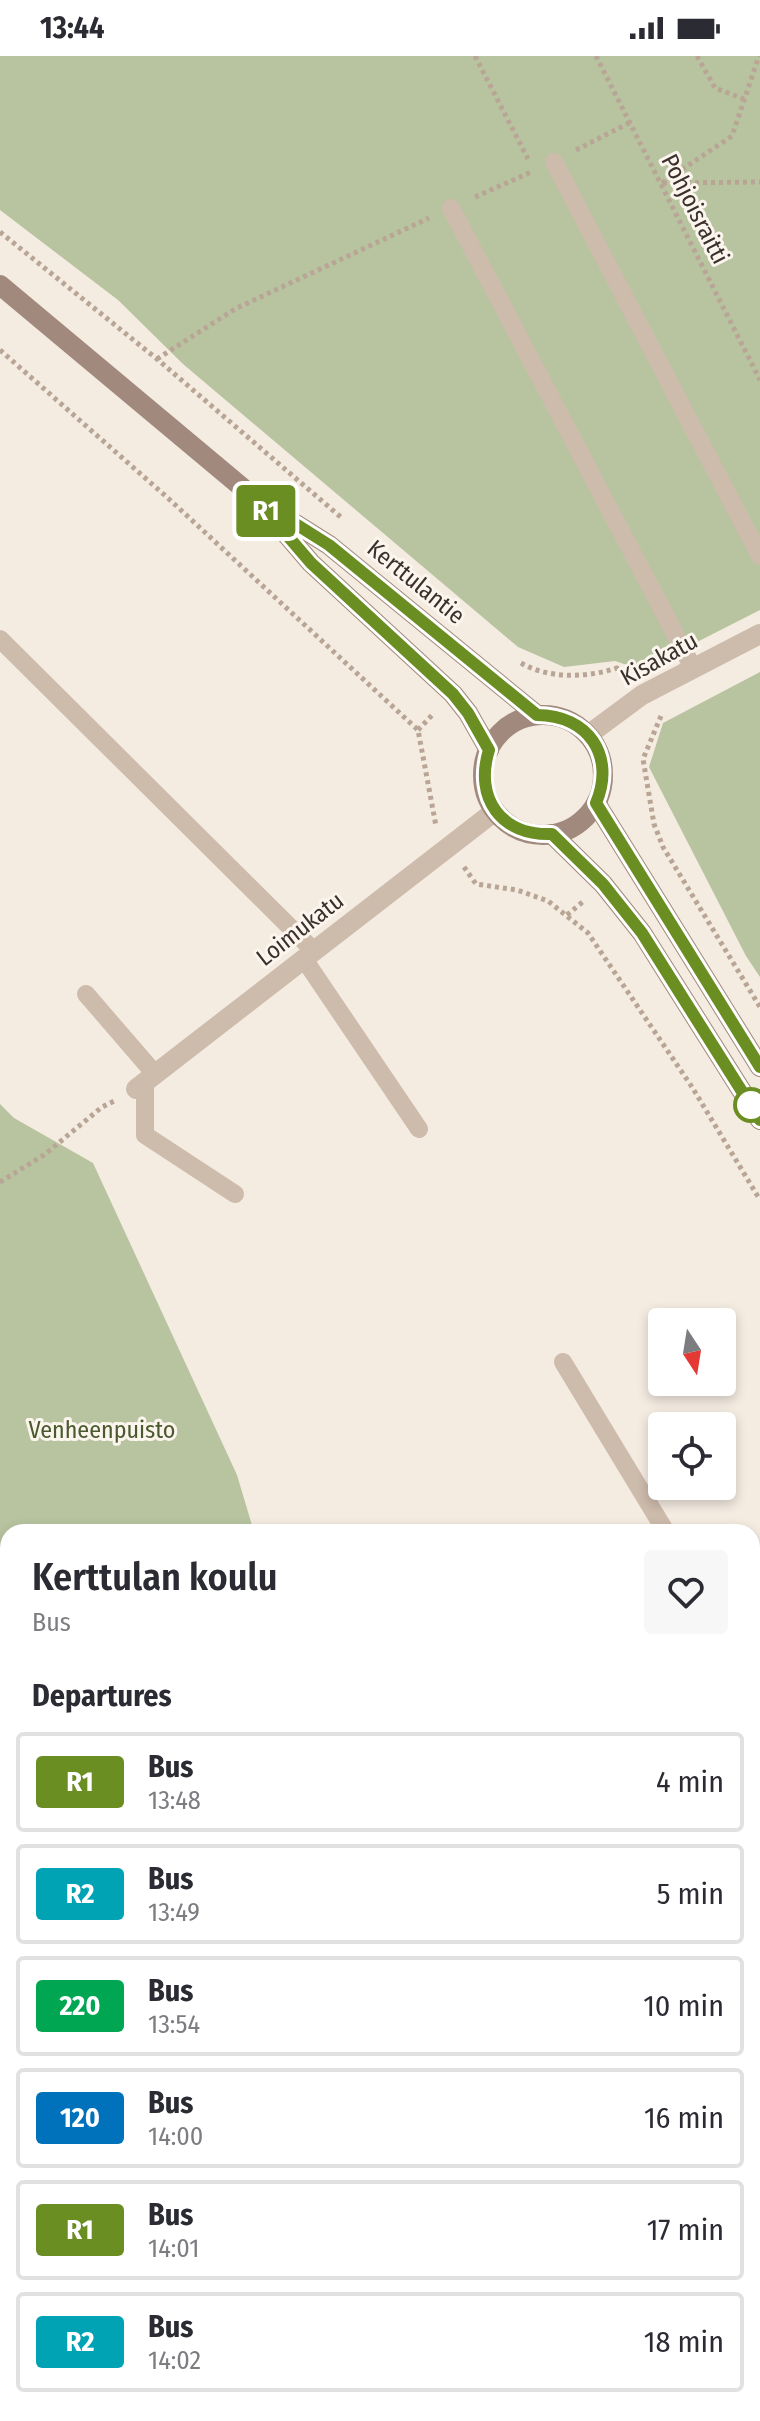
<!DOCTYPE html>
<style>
body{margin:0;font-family:"Fira Sans Condensed",sans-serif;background:#f7f7f7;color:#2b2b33;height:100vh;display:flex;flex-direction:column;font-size:30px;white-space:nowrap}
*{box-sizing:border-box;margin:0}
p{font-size:26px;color:#7c7c81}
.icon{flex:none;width:44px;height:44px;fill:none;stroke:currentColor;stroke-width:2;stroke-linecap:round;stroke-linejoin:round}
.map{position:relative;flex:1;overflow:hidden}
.drawer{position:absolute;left:0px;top:1468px;width:760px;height:898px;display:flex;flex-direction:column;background:#fff;border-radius:24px 24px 0 0;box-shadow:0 4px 12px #0003}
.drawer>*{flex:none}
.badge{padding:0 16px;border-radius:6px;font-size:28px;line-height:52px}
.needle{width:52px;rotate:168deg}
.fabs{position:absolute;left:648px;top:1252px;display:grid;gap:16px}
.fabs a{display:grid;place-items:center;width:88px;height:88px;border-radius:8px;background:#fff;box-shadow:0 4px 12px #0003;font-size:40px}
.map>.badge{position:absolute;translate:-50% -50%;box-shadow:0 0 0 4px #fff}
h2{padding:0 32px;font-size:30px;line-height:72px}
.round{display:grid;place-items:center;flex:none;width:84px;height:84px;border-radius:8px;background:#f7f7f7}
.head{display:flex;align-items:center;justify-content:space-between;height:136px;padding:0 32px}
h1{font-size:38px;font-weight:600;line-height:60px}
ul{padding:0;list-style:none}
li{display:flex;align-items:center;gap:24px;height:100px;margin:0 16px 12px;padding:0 16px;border:4px solid #e1e1e2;border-radius:8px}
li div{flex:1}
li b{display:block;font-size:30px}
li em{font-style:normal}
li .badge{min-width:88px;font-weight:700;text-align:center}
.status{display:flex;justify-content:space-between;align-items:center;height:56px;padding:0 40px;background:#fff;direction:ltr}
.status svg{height:22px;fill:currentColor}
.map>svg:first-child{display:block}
</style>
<div class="status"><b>13:44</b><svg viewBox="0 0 49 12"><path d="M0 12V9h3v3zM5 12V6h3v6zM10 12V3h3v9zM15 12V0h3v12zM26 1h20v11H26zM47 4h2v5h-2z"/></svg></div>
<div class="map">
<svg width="760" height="2365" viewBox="0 0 760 2365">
<rect width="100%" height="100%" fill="#f4ebe1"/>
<!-- green -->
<g fill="#b8c4a0">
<polygon points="0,0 760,0 760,554 642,614 615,605 564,611 518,591 183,308 118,244 0,154"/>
<polygon points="760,616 760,921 746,900 649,711 663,667"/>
<polygon points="0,1048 14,1062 93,1107 237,1419 254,1476 8,1476 8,1960 0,1964"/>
<polygon points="760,1641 760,1755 752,1733 752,1649"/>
<polygon points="760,2315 760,2365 660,2365 672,2358 752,2358 752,2319"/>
</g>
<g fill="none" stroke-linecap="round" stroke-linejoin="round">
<!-- path -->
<g stroke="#b9a596" stroke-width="5" stroke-dasharray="4 4" stroke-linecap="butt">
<polyline points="475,0 528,103"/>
<polyline points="596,0 760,324"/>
<polyline points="697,0 715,32 744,43"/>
<polyline points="576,94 631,66"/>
<polyline points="662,127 732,80 759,0"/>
<polyline points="663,127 760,126"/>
<polyline points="475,141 531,116"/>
<polyline points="0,176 157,303 343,463"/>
<polyline points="0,294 169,443 418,674 436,770"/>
<polyline points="157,303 235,253 429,162"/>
<path d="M521,607C549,623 586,622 617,612L624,620"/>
<polyline points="661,660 643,703 654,768 663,791 760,951"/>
<polyline points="418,674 434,657"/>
<polyline points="464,811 476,828 517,834 548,845 588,877 692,1031 760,1144"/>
<polyline points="567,859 585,844"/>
<polyline points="0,1126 44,1099 102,1051 114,1045"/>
<polyline points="0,1711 8,1709"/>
</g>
<!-- lane -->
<g stroke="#cdbbac" stroke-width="18">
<polyline points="554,106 760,500"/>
<polyline points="451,152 693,612"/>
<polyline points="0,583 314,895"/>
<polyline points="304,903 419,1073"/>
<polyline points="86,938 155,1018"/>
<polyline points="145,1026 145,1079 235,1138"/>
<polyline points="563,1306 666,1476"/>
<polyline points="752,1796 760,1816"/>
</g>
<!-- street -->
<g stroke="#cdbbac" stroke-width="20">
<polyline points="588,679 642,639 760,578"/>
<polyline points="136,1033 495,755"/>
<polyline points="752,1890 760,1886"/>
<polyline points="752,2293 760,2289"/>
<polyline points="614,2365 628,2358"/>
</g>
<!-- secondary -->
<g stroke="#a18a7d" stroke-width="20">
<polyline points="0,229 256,443 329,489 537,659"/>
<polyline points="269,458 311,507 453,638 468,657 489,694"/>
<circle cx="543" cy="719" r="60"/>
<polyline points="596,747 760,1011"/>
<polyline points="552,778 603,828 642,877 760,1064"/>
</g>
</g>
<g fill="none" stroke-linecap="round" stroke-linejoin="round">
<!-- line casing -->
<g stroke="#fff" stroke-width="18">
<path id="line" d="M760,1011L596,747C616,700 588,659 537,659L329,489L256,443L311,507L453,638L468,657L489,694C474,742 501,780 552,778L603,828L642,877L760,1064"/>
</g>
<!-- line -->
<use href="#line" stroke="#6b8e23" stroke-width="12"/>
</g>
<!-- markers -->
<circle fill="#fff" stroke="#6b8e23" stroke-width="4" cx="751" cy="1049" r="16"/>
<g text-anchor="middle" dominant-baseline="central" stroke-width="6" stroke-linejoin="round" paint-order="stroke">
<!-- street labels -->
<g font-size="24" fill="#3b302b" stroke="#fbf5ee">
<text transform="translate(695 153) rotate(63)">Pohjoisraitti</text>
<text transform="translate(416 526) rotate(39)">Kerttulantie</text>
<text transform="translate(659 603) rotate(-29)">Kisakatu</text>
<text transform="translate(300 873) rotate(-38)">Loimukatu</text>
</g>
<!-- park labels -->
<g font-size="24" fill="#4a5a2e" stroke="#fbf5ee">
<text x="102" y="1374">Venheenpuisto</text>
</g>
</g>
</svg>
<div class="fabs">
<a><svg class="needle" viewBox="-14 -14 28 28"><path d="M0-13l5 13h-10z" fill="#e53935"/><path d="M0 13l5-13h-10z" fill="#7c7c81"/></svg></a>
<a><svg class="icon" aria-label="locate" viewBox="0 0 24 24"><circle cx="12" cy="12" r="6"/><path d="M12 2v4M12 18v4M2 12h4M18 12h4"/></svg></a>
</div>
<b class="badge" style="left:266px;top:455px;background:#6b8e23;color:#fff">R1</b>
<section class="drawer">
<div class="head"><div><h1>Kerttulan koulu</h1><p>Bus</p></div><a class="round"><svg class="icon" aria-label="heart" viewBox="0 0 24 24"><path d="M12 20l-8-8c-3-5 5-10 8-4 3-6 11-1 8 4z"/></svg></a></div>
<h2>Departures</h2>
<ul>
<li><span class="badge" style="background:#6b8e23;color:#fff">R1</span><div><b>Bus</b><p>13:48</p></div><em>4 min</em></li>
<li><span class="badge" style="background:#00a3b4;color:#fff">R2</span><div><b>Bus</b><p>13:49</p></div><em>5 min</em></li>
<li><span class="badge" style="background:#00a651;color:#fff">220</span><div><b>Bus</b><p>13:54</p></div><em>10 min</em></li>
<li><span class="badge" style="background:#0072bc;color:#fff">120</span><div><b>Bus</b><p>14:00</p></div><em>16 min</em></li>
<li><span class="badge" style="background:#6b8e23;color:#fff">R1</span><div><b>Bus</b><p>14:01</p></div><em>17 min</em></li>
<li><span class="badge" style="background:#00a3b4;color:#fff">R2</span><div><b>Bus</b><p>14:02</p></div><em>18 min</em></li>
</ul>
</section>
</div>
